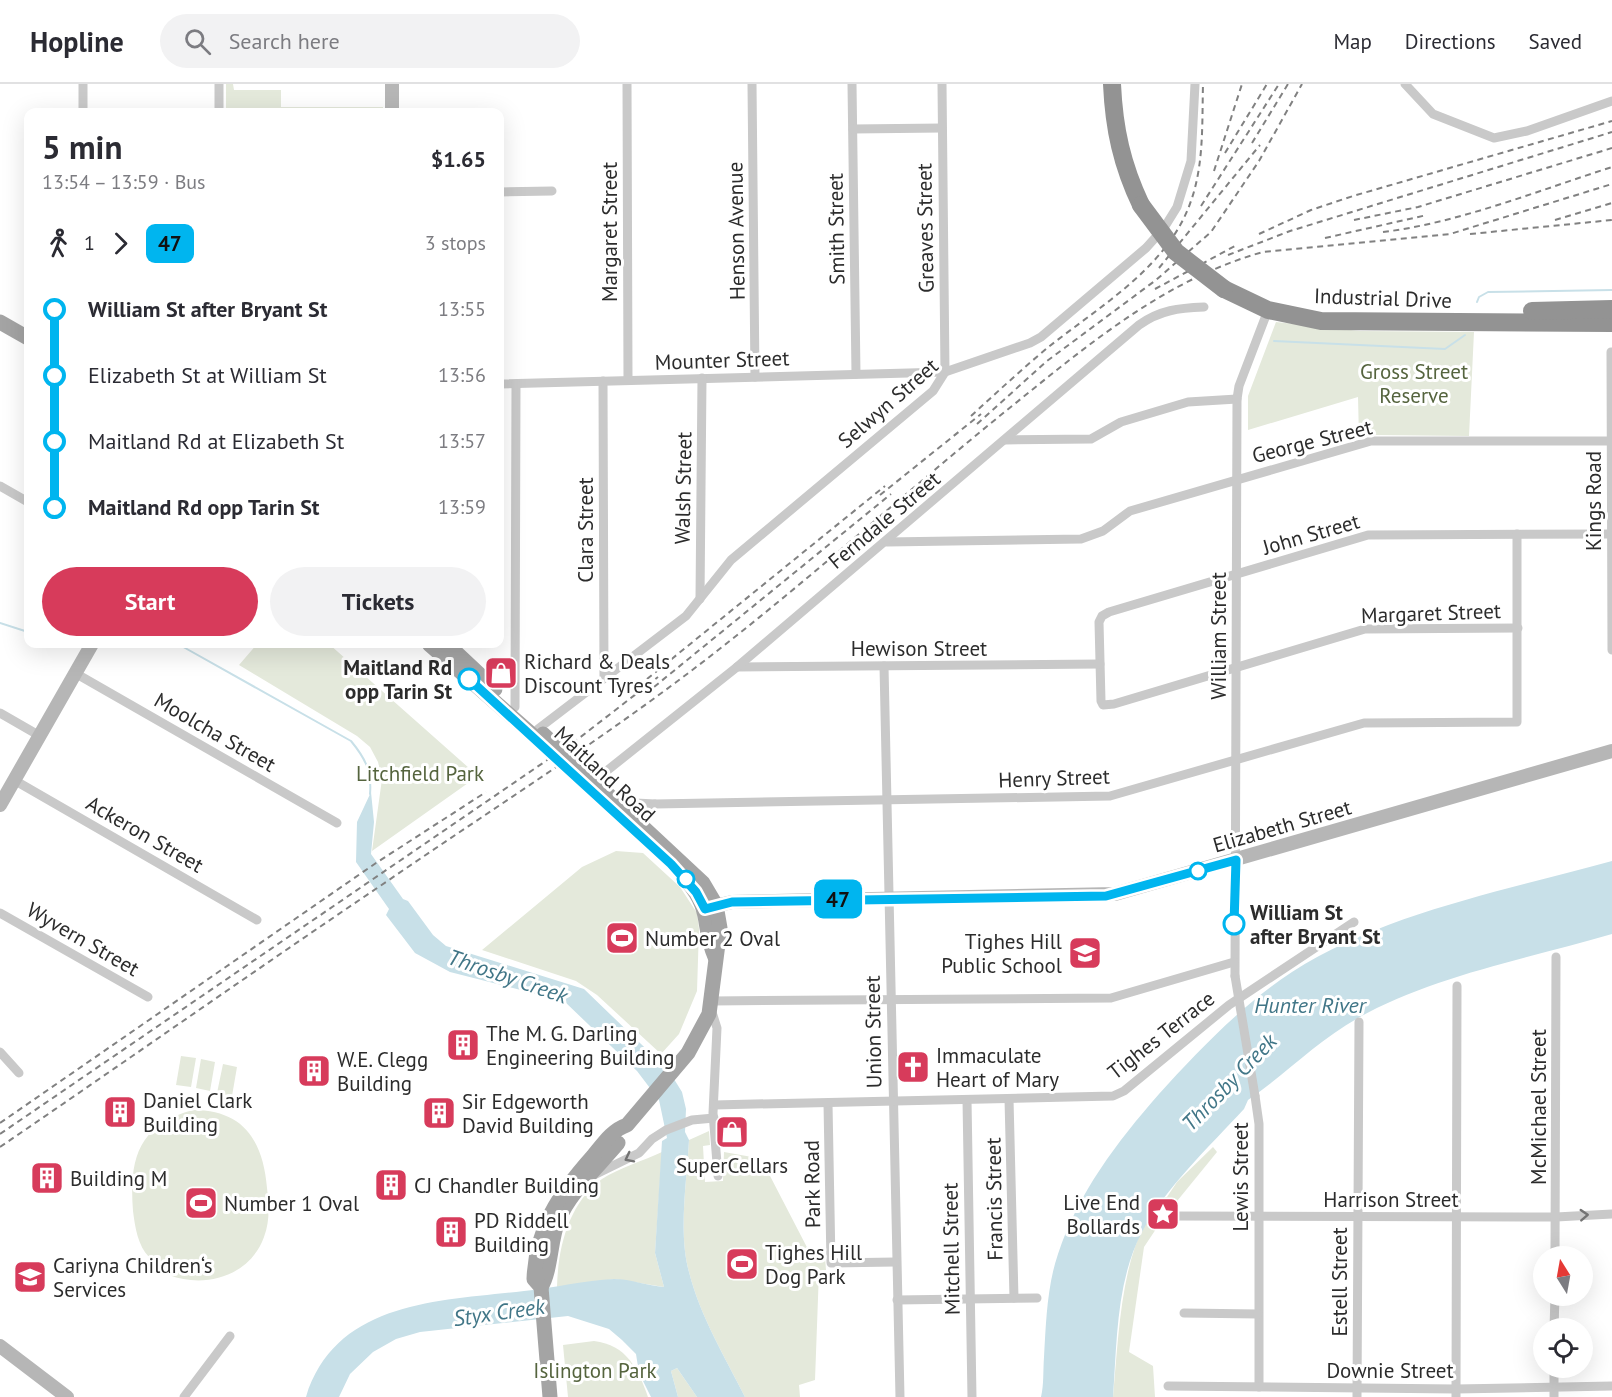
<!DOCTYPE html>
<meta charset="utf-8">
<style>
body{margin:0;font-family:"PT Sans",sans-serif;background:#f2f2f3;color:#2b2b33;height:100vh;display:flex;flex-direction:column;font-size:22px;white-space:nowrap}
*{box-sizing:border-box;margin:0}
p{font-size:20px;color:#7c7c81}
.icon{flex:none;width:33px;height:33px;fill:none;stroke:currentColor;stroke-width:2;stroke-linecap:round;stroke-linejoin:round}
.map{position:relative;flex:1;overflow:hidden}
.side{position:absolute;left:24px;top:24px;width:480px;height:540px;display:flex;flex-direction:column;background:#fff;border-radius:12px;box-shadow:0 6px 24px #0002}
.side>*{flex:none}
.badge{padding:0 12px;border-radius:9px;font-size:21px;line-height:39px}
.needle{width:39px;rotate:349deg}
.controls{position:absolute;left:1533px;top:1162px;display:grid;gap:12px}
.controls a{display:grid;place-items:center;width:60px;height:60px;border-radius:50%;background:#fff;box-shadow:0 6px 24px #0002;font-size:30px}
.map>.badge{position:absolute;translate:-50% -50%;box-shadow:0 0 0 3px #fff}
.legs{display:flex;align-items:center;gap:9px;height:66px;padding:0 18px;font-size:20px}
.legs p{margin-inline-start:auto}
.overview{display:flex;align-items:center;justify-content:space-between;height:102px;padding:0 18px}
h1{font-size:33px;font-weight:600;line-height:45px}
.button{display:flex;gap:12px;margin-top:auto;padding:12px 18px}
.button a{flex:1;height:69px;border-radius:36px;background:#d73b5b;color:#fff;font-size:24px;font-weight:600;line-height:69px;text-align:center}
.button a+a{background:#f2f2f3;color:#2b2b33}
ul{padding:0 18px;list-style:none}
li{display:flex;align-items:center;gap:21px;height:66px;font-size:22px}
li i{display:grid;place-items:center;width:9px;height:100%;margin:0 8px;background:currentColor}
li i::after{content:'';width:15px;height:15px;margin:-8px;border:4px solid;border-radius:50%;background:#fff}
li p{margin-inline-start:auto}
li:first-child i{background:linear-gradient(#0000 50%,currentColor 0)}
li:last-child i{background:linear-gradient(currentColor 50%,#0000 0)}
header{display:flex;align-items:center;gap:36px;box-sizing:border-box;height:84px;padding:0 30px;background:#fff;border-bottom:2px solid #e1e1e2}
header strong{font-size:28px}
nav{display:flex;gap:33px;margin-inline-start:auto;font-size:21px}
.search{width:420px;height:54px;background:#f2f2f3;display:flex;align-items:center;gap:15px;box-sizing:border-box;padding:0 21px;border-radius:33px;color:#7c7c81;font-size:22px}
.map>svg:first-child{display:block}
</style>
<header>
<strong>Hopline</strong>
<div class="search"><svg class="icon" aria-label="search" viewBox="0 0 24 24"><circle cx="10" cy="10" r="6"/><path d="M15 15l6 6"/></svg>Search here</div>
<nav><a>Map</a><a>Directions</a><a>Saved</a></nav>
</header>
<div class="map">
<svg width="1612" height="1313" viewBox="0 0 1612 1313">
<rect width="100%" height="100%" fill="#fff"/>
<!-- green -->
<g fill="#e4e9db">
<polygon points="226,0 233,0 234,6 281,6 281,23 383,23 383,28 226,28"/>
<polygon points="1276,238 1360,247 1474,248 1469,352 1376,351 1359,354 1358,313 1248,346 1248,312"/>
<polygon points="257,560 329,560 478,692 372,767 382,695 378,678 370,663 357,652 239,581"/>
<polygon points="616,767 643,769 680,803 697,829 699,845 697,907 679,950 661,970 597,911 576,897 482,866 582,783"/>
<polygon points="181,972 196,974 191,1003 176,1001"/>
<polygon points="201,975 215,978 210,1007 196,1004"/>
<polygon points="223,980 237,983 232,1012 217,1009"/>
<path d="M193,1026C244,1026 263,1057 267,1104C269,1121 270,1137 264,1153C250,1192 205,1205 169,1191C162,1188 155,1179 149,1173C138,1162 135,1143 133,1127C129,1075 138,1041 193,1026Z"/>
<path d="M709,1047L710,1061L703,1062L705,1098L723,1097L724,1068L752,1073L759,1091L769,1090L812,1173H825L826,1186L819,1187L815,1296L799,1301L800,1313H745C725,1273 700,1232 689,1188C678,1149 687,1096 689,1056Z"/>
<path d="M1213,1063L1217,1068L1173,1122V1140L1158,1142L1144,1163L1129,1268L1153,1282L1155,1313H1113C1118,1260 1120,1189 1144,1141C1149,1132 1156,1123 1162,1114L1167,1113L1177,1098Z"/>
<path d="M662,1068L655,1169L664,1203L615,1195L557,1203C558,1164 568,1120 602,1095C619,1084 643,1077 662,1068Z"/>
<path d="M594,1257C627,1261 638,1285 648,1313H568L563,1261Z"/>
<polygon points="677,1284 697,1313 678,1313 671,1287"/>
</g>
<!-- water -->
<g fill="#c8e0e8">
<path d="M371,708L374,738L371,770L403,815L408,817L433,851L446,862L584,905L669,987L682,1008L686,1025L685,1048L689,1056C687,1096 678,1149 689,1188C700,1232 725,1273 745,1313H697L677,1284L671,1287L678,1313H651L639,1289L636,1270L622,1256L609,1245L568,1232L420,1248L396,1255L373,1268L350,1290L339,1313H306C336,1216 441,1217 524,1207C554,1204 585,1196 614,1195C631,1195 648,1202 664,1203L655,1169L662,1057L667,1054L659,1016L637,987L564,917L450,888L415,869L386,831L389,825L356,778L357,738Z"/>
<path d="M1612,777V850C1530,874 1432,892 1358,934C1317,957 1286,990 1248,1016L1244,1025C1210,1062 1165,1104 1142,1148C1116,1197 1117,1259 1113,1313H1041C1044,1301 1043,1286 1044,1273C1046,1239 1047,1202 1058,1170C1078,1109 1117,1058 1159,1010C1198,967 1243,920 1292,888C1384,829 1508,806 1612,777Z"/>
</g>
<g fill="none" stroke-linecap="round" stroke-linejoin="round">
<!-- stream -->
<g stroke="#c8e0e8" stroke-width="2">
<polyline points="1477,218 1479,213 1488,208 1612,206"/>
<polyline points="1274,257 1445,265 1465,251"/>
<polyline points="0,539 28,548"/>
<path d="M178,560L351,657C365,674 372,687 370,710"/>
</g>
<!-- street -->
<g stroke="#c9c9c9" stroke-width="9">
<polyline points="83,0 83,28"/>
<polyline points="627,0 628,296"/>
<polyline points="752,0 755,293"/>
<polyline points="852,0 856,290"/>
<polyline points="1405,0 1433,30 1494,54 1527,47 1612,17"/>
<polyline points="219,28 219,0"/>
<polyline points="853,45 942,44"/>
<polyline points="500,108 552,107"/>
<polyline points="1611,268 1612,566"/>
<polyline points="603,297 604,594"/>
<polyline points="500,300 945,288 1030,259 1041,253 1146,164 1164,144 1177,123 1191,77 1195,0"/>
<polyline points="1005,356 1091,355 1121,338 1188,318 1237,315"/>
<polyline points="0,402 28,418"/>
<polyline points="887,458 1081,455 1103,447 1130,427 1371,357 1611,357"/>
<polyline points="700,515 702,294"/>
<polyline points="1518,544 1365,545 1114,620 1103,621 1101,617 1099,538 1102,532 1109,528 1368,451 1611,450"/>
<polyline points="884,582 900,1313"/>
<polyline points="737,583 1100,580"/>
<polyline points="75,589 337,739"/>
<polyline points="515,623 516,300"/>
<polyline points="0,629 40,652"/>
<polyline points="538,645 686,532 731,476 933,307 945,288 942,0"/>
<polyline points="14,696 257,836"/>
<path d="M594,697L737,583L1139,241C1160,226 1179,224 1204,223"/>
<polyline points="616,718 655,720 1110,712 1364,639 1517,638 1517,450"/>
<polyline points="642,742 647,727 655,720"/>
<polyline points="0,829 148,913"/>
<polyline points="1235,892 1237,315 1239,302 1268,226"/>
<polyline points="712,917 1111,914 1234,878"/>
<polyline points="711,925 717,944 713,1029 718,1092"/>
<polyline points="0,968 19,989"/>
<polyline points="1255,1012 1259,1040 1259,1303"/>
<polyline points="1009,1015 1014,1214"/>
<polyline points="967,1016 972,1313"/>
<polyline points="828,1020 831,1179 895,1178"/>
<polyline points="714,1021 1113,1012 1124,1007 1229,921 1354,838"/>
<polyline points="594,1091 639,1069 652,1055 666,1046 692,1036 714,1034"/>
<polyline points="1170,1132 1556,1133 1612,1130"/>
<polyline points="1555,1173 1556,873"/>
<polyline points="897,1216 1037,1214"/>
<polyline points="1184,1229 1258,1230"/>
<polyline points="1554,1245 1555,1212"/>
<polyline points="1168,1302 1456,1305 1612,1302"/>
<polyline points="184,1313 230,1252"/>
<polyline points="1357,1313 1359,938"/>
<polyline points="1456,1313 1457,902"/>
<polyline points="1554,1313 1554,1284"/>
</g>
<!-- secondary -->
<g stroke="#b6b6b6" stroke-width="14">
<polyline points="392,0 392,28"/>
<polyline points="0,721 92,560"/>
<polyline points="707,824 732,818 1115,810 1612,667"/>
<polyline points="0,1262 67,1313"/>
</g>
<!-- primary -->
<g stroke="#a4a4a4" stroke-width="15">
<polyline points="0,238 28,254"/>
<polyline points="429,560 537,655"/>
<polyline points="447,560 495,605"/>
<path d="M687,797C713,828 701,841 715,873"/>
<path d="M541,1203C551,1187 550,1157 558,1137C570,1108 598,1083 618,1059"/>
<path d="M550,1313L541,1203L534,1195C536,1144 559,1110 593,1072C603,1060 612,1046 627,1041L688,969L709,930L720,844L716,821L703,799L585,689"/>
</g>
<!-- highway -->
<g stroke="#939393" stroke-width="18">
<path d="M1112,0C1114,45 1122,81 1141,121"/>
<polyline points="1224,205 1268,226 1321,237 1612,239"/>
<polyline points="1532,227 1612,225"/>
</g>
<!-- rail -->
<g stroke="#818181" stroke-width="2" stroke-dasharray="6 4.5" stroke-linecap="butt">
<polyline points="1252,59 1288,0"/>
<polyline points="1225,69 1267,0"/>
<polyline points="1214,87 1242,0"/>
<polyline points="1201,122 1279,0"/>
<polyline points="1354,136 1418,123 1612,64"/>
<polyline points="1555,136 1612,119"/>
<path d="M1383,148C1458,139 1540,106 1612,83"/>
<polyline points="1259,150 1311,126 1353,112 1612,37"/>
<polyline points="1470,150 1612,136"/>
<polyline points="1325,154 1427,131"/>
<polyline points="1228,171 1290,147 1612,48"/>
<polyline points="1159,184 1260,61"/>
<polyline points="1155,205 1235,162"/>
<path d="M971,332C996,309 1020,287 1046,265C1098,223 1168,184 1191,117C1204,80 1202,39 1203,0"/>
<polyline points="977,340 1047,277 1156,196 1211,148 1259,77 1302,0"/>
<polyline points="880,411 981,330"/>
<polyline points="647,595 885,402"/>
<polyline points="654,603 891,410"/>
<polyline points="0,1039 376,779 486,708"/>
<polyline points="0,1050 578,655 658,593"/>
<path d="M0,1063C129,975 257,885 386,798C482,732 581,669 675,599C792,512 899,413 1012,322C1089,260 1166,195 1263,168L1450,150L1612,100"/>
</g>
<!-- street-bridge -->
<polyline stroke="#c9c9c9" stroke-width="9" points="1235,892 1255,1012"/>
<!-- primary-bridge -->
<polyline stroke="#a4a4a4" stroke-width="15" points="543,650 585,689"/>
<!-- highway-bridge -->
<polyline stroke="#939393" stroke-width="18" points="1141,121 1176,168 1224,205"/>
</g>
<!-- one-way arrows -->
<defs><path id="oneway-chevron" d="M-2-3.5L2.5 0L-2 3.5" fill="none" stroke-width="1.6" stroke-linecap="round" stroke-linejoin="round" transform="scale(1.5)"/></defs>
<g stroke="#737373">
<use href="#oneway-chevron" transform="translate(629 1074) rotate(153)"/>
<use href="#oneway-chevron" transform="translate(1584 1131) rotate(-3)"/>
</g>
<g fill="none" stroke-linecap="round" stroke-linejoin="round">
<!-- line-1 casing -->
<g stroke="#fff" stroke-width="14">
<polyline id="line-1" points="469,595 671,780 696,808 705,825 732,818 1106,812 1236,776 1234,840"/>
</g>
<!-- line-1 -->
<use href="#line-1" stroke="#00b5ef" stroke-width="9"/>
</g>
<!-- icons -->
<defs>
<g id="shop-square" transform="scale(1.725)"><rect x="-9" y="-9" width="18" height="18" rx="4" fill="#d73b5b" stroke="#fff"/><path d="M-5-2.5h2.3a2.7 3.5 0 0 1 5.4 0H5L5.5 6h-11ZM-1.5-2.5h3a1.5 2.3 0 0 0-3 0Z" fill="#fff"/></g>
<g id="stadium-square" transform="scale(1.725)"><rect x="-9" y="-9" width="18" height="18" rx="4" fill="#d73b5b" stroke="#fff"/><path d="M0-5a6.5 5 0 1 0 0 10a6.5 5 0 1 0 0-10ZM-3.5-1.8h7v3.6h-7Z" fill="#fff"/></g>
<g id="school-square" transform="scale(1.725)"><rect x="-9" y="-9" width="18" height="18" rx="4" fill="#d73b5b" stroke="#fff"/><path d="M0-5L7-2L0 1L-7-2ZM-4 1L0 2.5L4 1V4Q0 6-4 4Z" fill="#fff"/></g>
<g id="building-square" transform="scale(1.725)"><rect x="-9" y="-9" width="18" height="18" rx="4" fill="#d73b5b" stroke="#fff"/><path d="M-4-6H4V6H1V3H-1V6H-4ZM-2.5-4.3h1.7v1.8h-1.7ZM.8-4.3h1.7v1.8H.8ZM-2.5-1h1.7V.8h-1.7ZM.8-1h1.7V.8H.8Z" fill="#fff"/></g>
<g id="church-square" transform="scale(1.725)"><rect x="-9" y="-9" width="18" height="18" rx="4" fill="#d73b5b" stroke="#fff"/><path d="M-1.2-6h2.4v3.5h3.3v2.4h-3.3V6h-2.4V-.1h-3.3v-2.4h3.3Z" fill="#fff"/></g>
<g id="sight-square" transform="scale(1.725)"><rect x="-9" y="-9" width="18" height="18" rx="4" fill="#d73b5b" stroke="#fff"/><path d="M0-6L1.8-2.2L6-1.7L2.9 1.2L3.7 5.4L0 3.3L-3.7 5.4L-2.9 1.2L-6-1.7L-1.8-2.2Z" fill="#fff"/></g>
</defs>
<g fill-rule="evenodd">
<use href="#shop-square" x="501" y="589"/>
<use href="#stadium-square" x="622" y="854"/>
<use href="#school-square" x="1085" y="869"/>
<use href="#building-square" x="463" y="961"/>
<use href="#church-square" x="913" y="983"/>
<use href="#building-square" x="314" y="987"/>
<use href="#building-square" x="120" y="1028"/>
<use href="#building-square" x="439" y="1029"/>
<use href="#shop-square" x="732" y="1048"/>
<use href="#building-square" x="47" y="1094"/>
<use href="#building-square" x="391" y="1101"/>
<use href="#stadium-square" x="201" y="1119"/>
<use href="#sight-square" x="1163" y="1130"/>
<use href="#building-square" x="451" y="1148"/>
<use href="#stadium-square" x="742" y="1180"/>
<use href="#school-square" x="30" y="1193"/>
</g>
<!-- markers -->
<g fill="#fff" stroke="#00b5ef" stroke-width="3">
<circle cx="469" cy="595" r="10"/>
<circle cx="1198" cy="787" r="8"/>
<circle cx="686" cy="795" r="8"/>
<circle cx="1234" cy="840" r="10"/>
</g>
<g text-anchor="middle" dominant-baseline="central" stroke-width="6" stroke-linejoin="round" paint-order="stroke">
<!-- street labels -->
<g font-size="21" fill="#2c2c2c" stroke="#fff">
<text transform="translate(925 144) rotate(-91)">Greaves Street</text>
<text transform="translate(836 145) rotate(-91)">Smith Street</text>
<text transform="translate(736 147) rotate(-91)">Henson Avenue</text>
<text transform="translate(609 148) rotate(-90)">Margaret Street</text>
<text transform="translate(1383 214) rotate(2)">Industrial Drive</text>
<text transform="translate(722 276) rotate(-2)">Mounter Street</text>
<text transform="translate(888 319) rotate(-41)">Selwyn Street</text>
<text transform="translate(1312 357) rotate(-14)">George Street</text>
<text transform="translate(683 404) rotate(-89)">Walsh Street</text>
<text transform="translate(1593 417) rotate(-90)">Kings Road</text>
<text transform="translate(884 436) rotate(-40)">Ferndale Street</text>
<text transform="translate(585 446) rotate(-90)">Clara Street</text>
<text transform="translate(1311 450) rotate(-16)">John Street</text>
<text transform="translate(1431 529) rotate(-2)">Margaret Street</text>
<text transform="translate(1218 552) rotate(-90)">William Street</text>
<text x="919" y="564">Hewison Street</text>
<text transform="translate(215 648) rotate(30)">Moolcha Street</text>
<text transform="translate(605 690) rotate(43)">Maitland Road</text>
<text transform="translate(1054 694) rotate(-2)">Henry Street</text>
<text transform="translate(1282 742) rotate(-16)">Elizabeth Street</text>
<text transform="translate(145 750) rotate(30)">Ackeron Street</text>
<text transform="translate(83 855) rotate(30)">Wyvern Street</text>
<text transform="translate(873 948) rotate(-91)">Union Street</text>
<text transform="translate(1161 951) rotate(-38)">Tighes Terrace</text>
<text transform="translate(1538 1023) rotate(-90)">McMichael Street</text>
<text transform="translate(1240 1093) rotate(-90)">Lewis Street</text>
<text transform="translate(812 1100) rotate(-91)">Park Road</text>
<text transform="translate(994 1115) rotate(-91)">Francis Street</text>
<text x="1391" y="1115">Harrison Street</text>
<text transform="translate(951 1165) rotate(-91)">Mitchell Street</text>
<text transform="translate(1339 1198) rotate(-90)">Estell Street</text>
<text x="1390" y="1286">Downie Street</text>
</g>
<!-- park labels -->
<g font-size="21" fill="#55643e" stroke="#fff">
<text x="1414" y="287">Gross Street<tspan x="1414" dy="24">Reserve</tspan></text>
<text x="420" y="689">Litchfield Park</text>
<text x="595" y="1286">Islington Park</text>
</g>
<!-- poi labels -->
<g font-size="21" fill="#2c2c2c" stroke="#fff" text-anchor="start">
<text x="524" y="577">Richard &amp; Deals<tspan x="524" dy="24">Discount Tyres</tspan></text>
<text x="645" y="854">Number 2 Oval</text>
<text x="1062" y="857" text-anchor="end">Tighes Hill<tspan x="1062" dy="24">Public School</tspan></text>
<text x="486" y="949">The M. G. Darling<tspan x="486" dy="24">Engineering Building</tspan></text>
<text x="936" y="971">Immaculate<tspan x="936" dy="24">Heart of Mary</tspan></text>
<text x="337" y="975">W.E. Clegg<tspan x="337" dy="24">Building</tspan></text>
<text x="143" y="1016">Daniel Clark<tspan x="143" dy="24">Building</tspan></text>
<text x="462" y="1017">Sir Edgeworth<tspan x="462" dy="24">David Building</tspan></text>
<text x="732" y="1081" text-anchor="middle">SuperCellars</text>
<text x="70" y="1094">Building M</text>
<text x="414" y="1101">CJ Chandler Building</text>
<text x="1140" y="1118" text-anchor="end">Live End<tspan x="1140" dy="24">Bollards</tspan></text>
<text x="224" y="1119">Number 1 Oval</text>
<text x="474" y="1136">PD Riddell<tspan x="474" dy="24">Building</tspan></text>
<text x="765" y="1168">Tighes Hill<tspan x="765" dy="24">Dog Park</tspan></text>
<text x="53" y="1181">Cariyna Children‘s<tspan x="53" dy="24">Services</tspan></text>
</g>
<!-- stop labels -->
<g font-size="21" font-weight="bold" fill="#2c2c2c" stroke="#fff" text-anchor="end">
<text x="452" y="583">Maitland Rd<tspan x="452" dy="24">opp Tarin St</tspan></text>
<text x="1250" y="828" text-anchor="start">William St<tspan x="1250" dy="24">after Bryant St</tspan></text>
</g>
<!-- water labels -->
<g font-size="22" font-style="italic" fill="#417687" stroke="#fff">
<text transform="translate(508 892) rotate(19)">Throsby Creek</text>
<text x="1310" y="921">Hunter River</text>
<text transform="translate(1229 998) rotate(-46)">Throsby Creek</text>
<text transform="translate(499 1228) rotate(-8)">Styx Creek</text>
</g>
</g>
</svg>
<div class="controls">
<a><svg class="needle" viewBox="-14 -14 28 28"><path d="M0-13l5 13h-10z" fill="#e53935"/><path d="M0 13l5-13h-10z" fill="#7c7c81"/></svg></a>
<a><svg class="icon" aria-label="locate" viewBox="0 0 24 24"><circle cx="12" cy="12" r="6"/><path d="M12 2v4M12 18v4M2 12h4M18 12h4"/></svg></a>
</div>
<b class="badge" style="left:838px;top:815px;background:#00b5ef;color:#111">47</b>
<section class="side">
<div class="overview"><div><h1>5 min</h1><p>13:54 – 13:59 · Bus</p></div><b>$1.65</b></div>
<div class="legs"><svg class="icon" aria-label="walk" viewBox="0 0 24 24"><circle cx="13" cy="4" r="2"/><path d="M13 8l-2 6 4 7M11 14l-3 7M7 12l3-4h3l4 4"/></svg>1<svg class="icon" aria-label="forward" viewBox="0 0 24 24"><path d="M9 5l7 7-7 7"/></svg><b class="badge" style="background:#00b5ef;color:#111">47</b><p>3 stops</p></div>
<ul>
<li><i style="color:#00b5ef"></i><b>William St after Bryant St</b><p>13:55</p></li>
<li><i style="color:#00b5ef"></i><span>Elizabeth St at William St</span><p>13:56</p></li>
<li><i style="color:#00b5ef"></i><span>Maitland Rd at Elizabeth St</span><p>13:57</p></li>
<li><i style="color:#00b5ef"></i><b>Maitland Rd opp Tarin St</b><p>13:59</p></li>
</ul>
<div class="button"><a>Start</a><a>Tickets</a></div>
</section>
</div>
